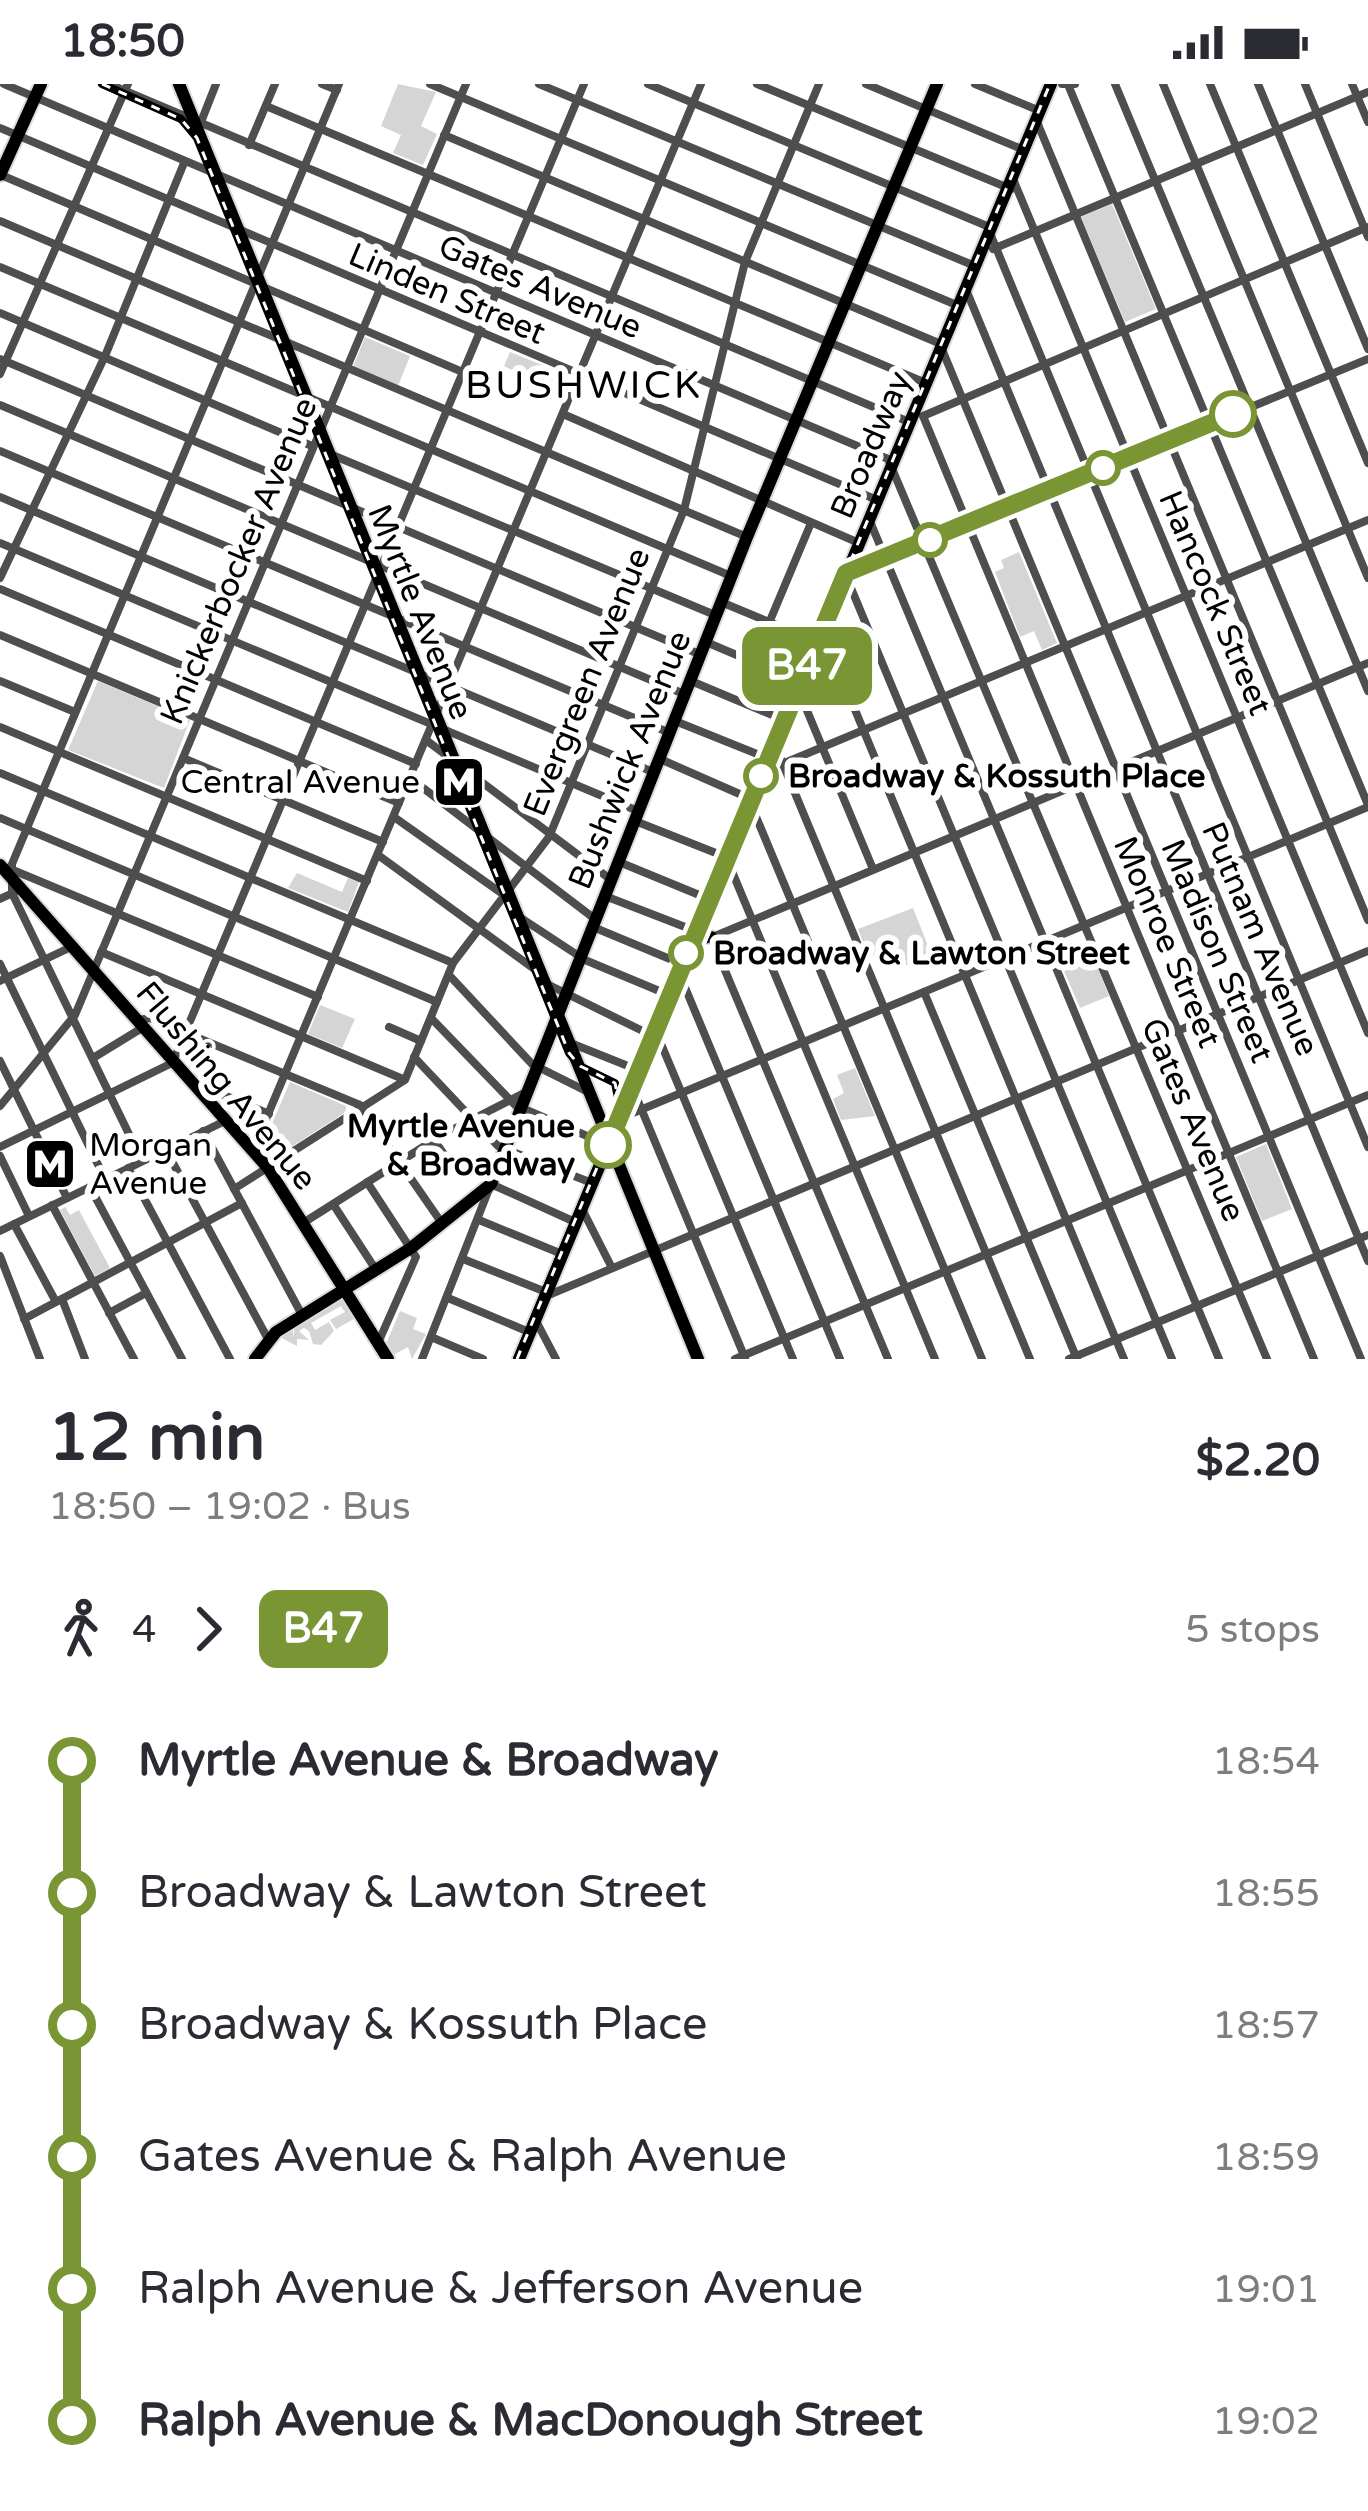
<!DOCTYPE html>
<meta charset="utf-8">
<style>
body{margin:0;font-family:"Varela Round",sans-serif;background:#f2f2f3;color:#2b2b33;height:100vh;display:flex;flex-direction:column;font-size:45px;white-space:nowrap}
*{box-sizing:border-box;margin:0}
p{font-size:39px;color:#7c7c81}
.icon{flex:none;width:66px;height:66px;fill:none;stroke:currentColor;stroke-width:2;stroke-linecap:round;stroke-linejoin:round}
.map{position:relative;height:1275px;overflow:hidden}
.sheet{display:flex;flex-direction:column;background:#fff;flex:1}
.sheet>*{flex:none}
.badge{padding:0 24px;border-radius:18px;font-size:42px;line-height:78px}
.map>.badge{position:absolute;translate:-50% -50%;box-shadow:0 0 0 6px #fff}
.legs{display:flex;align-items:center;gap:18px;height:132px;padding:0 48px;font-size:39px}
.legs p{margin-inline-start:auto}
.summary{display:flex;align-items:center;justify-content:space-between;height:204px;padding:0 48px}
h1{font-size:66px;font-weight:700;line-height:90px}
ul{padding:0 48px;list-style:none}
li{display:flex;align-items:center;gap:42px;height:132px;font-size:45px}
li i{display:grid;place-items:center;width:18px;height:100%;margin:0 15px;background:currentColor}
li i::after{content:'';width:30px;height:30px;margin:-15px;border:9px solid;border-radius:50%;background:#fff}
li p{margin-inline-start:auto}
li:first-child i{background:linear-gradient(#0000 50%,currentColor 0)}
li:last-child i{background:linear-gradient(currentColor 50%,#0000 0)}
.status{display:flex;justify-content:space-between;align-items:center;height:84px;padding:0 60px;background:#fff;direction:ltr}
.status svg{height:33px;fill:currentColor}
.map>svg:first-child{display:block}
</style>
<div class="status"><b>18:50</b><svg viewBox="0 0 49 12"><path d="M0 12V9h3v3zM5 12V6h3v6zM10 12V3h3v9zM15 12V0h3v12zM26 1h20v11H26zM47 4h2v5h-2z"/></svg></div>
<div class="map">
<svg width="1368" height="1275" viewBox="0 0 1368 1275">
<rect width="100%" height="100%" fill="#fff"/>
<!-- green -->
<g fill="#d5d5d5">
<polygon points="398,0 436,8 421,42 437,50 423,81 393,69 401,51 381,42"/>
<polygon points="1112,120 1156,225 1125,238 1081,133"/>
<polygon points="365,253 410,272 398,302 353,283"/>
<polygon points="510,268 557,287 544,317 513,304 518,289 504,282"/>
<polygon points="1019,468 1057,559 1042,566 1034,547 1020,553 995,488 1004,484 1001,476"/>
<polygon points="98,597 190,636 164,704 68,666"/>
<polygon points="297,789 342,808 348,794 359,798 348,828 288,804"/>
<polygon points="913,824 934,877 900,882 892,864 869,873 858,845"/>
<polygon points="1094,874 1109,912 1080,924 1064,887"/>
<polygon points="320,921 355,935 342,964 308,950"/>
<polygon points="855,984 875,1032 841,1036 833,1015 844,1009 837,991"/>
<polygon points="290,998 346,1022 346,1028 269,1077 278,1058 261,1065"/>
<polygon points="1266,1060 1292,1125 1262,1137 1236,1073"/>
<polygon points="65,1123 70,1131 79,1126 110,1184 95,1192 60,1126"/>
<polygon points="342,1215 354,1235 336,1245 330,1236 345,1228 341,1222 311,1239 315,1246 329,1238 334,1247 321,1261 313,1260 309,1247 304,1244 299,1247 309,1256 297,1255 297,1262 280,1253 293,1246 293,1254 295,1244"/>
<polygon points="400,1227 417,1234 413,1245 426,1250 412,1275 408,1263 393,1271 386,1260"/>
</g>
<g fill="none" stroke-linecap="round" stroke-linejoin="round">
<!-- major casing -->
<g stroke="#dbdbdb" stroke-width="16">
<g id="major">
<polyline points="179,0 698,1275"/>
<polyline points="0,91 41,0"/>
<polyline points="0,781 268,1084 388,1275"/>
<polyline points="694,851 711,853"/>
<polyline points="255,1275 276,1248 411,1164 491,1100 747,453 937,0"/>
<polyline points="519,1275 1051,0"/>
</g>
</g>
<!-- minor -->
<g stroke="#4e4e4e" stroke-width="8">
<polyline points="4,0 888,375 1267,1275"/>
<polyline points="109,0 909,338"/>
<polyline points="322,0 337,6"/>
<polyline points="430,0 959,222"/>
<polyline points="539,0 975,182"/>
<polyline points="648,0 987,142 1368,1063"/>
<polyline points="757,0 1011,105"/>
<polyline points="866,0 1024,66"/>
<polyline points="975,0 1040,27"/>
<polyline points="1062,0 1075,0"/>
<polyline points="1115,0 1368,607"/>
<polyline points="1163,0 1368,494"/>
<polyline points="1210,0 1368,379"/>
<polyline points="1258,0 1368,265"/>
<polyline points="1305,0 1368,153"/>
<polyline points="1352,0 1368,38"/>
<polyline points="1069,3 1368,721"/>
<polyline points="266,22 926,299"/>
<polyline points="1037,38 1368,836"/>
<polyline points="199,43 216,0"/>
<polyline points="0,44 877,416"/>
<polyline points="444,51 941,260"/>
<polyline points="249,61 275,0"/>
<polyline points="1,91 500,304"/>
<polyline points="1013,95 1368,949"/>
<polyline points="0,137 747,453"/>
<polyline points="993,165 1368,8"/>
<polyline points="0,183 731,492"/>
<polyline points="967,208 1368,1177"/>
<polyline points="0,229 312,362"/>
<polyline points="941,263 1361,1275"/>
<polyline points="0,275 699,570"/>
<polyline points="0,290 128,0"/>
<polyline points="0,321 684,610"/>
<polyline points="563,330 859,459"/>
<polyline points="0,367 670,649"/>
<polyline points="330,370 715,531"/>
<polyline points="0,413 653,688"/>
<polyline points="869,435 1219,1275"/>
<polyline points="0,459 638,727"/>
<polyline points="847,489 1368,275"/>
<polyline points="0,494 105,272 184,79"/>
<polyline points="843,499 851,504 1172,1275"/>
<polyline points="0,505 416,680"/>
<polyline points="721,518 820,559"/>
<polyline points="769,539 811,439"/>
<polyline points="0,551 399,719"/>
<polyline points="824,551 1124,1275"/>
<polyline points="706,558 800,598"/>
<polyline points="0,597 75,628"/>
<polyline points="691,597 784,636"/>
<polyline points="798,605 873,785"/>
<polyline points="675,637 782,680"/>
<polyline points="0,643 367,797"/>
<polyline points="426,656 610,795"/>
<polyline points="775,661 1030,1275"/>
<polyline points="183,674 383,758"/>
<polyline points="660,675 751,715"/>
<polyline points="782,680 1368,436"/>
<polyline points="0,689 453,879"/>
<polyline points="410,694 595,835"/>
<polyline points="752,723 982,1275"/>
<polyline points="394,733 504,811"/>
<polyline points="0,734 437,918"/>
<polyline points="635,737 726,773 935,1275"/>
<polyline points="378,771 537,887"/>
<polyline points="619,778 709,815"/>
<polyline points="8,784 318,913"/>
<polyline points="605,812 711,853 888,1275"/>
<polyline points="0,815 15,808"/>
<polyline points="515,830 585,876 669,911"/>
<polyline points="593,843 682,880"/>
<polyline points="691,862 1368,579"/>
<polyline points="101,868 403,995"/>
<polyline points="0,880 105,1095"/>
<polyline points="679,889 840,1275"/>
<polyline points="449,891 532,980 586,1007"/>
<polyline points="0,897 71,863"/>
<polyline points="547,900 659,955 793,1275"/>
<polyline points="924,908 1077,1275"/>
<polyline points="431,934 515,1021 608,1061"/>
<polyline points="139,936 150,934 360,1021 441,1138"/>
<polyline points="389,943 421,957"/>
<polyline points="568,958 638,986"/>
<polyline points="414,973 498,1062 592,1099"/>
<polyline points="93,974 142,944"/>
<polyline points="0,977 67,1114"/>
<polyline points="633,1005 745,1274"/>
<polyline points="201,1007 212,1006 269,1030"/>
<polyline points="0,1022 75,931 466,0"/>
<polyline points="621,1034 1368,723"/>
<polyline points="203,1047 302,1231"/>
<polyline points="434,1056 456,1087"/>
<polyline points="0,1063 170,980 175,973 584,0"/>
<polyline points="166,1066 268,1255"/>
<polyline points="253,1066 701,0"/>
<polyline points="0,1072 29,1132"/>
<polyline points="142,1077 12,809 12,780 339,0"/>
<polyline points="128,1084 230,1275"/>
<polyline points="367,1098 416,1173 378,1259"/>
<polyline points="90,1103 182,1275"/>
<polyline points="234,1105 405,996 453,879 549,753 684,426 745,178 819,0"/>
<polyline points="333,1120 376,1186"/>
<polyline points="52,1121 134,1275"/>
<polyline points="581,1123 612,1184"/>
<polyline points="479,1136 562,1170"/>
<polyline points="303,1139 442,1051 524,1009"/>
<polyline points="14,1140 56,1218"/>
<polyline points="0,1147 225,1037"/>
<polyline points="0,1172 40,1275"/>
<polyline points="463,1175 551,1210 1368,867"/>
<polyline points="448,1214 529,1248"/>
<polyline points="62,1215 85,1275"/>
<polyline points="109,1229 146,1209"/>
<polyline points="24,1235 242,1119"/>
<polyline points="535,1235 556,1275"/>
<polyline points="431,1253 483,1275"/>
<polyline points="422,1275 491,1100 575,1138"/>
<polyline points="735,1275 1368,1011"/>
<polyline points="1069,1275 1368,1151"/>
<polyline points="1314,1275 923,332 1368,143"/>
</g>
<!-- major -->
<use href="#major" stroke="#000" stroke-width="12"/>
<!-- rail casing -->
<g stroke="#000" stroke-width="8">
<g id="rail">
<polyline points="102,0 181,35 197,54 569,969 580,982 615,999 620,1024"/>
<polyline points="517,1275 1050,0"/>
</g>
</g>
<!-- rail -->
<use href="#rail" stroke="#fff" stroke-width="3" stroke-dasharray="9" stroke-linecap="butt"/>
</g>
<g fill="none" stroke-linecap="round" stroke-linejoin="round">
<!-- line-1 casing -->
<g stroke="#fff" stroke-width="27">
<polyline id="line-1" points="608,1061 846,489 1233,330"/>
</g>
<!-- line-1 -->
<use href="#line-1" stroke="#799534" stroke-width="18"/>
</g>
<!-- icons -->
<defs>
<g id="metro-square" transform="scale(2.7)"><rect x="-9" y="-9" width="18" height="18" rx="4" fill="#000" stroke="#fff"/><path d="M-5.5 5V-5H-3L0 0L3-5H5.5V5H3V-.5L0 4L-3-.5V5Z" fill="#fff"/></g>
</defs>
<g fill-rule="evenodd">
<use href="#metro-square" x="459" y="698"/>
<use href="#metro-square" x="50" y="1080"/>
</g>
<!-- markers -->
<g fill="#fff" stroke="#799534" stroke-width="6">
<circle cx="1233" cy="330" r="21"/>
<circle cx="1103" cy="384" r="15"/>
<circle cx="930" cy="456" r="15"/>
<circle cx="761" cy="692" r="15"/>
<circle cx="686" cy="869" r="15"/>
<circle cx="608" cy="1061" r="21"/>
</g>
<g text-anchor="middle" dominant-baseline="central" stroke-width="12" stroke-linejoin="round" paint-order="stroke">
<!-- street labels -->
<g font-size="33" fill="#000" stroke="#fff">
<text transform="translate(540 203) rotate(23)">Gates Avenue</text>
<text transform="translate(447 210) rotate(23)">Linden Street</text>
<text transform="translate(871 361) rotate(-67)">Broadway</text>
<text transform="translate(239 477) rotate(-67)">Knickerbocker Avenue</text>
<text transform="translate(1215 519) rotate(67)">Hancock Street</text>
<text transform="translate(420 528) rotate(68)">Myrtle Avenue</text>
<text transform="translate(587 598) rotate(-68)">Evergreen Avenue</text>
<text transform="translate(630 676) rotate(-68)">Bushwick Avenue</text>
<text transform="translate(1260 855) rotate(67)">Putnam Avenue</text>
<text transform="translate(1167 858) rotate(67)">Monroe Street</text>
<text transform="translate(1217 867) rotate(67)">Madison Street</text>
<text transform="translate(226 1002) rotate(50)">Flushing Avenue</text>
<text transform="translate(1193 1036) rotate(67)">Gates Avenue</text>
</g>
<!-- stop labels -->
<g font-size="33" font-weight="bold" fill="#000" stroke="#fff" text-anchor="start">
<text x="788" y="692">Broadway &amp; Kossuth Place</text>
<text x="713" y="869">Broadway &amp; Lawton Street</text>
<text x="575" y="1042" text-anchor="end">Myrtle Avenue<tspan x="575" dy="38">&amp; Broadway</tspan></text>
</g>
<!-- poi labels -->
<g font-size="33" fill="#000" stroke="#fff" text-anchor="end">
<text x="420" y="698">Central Avenue</text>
<text x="89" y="1061" text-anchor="start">Morgan<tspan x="89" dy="38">Avenue</tspan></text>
</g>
<!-- quarter labels -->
<g font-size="39" letter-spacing="3" fill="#000" stroke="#fff">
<text x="584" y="301">BUSHWICK</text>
</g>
</g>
</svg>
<b class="badge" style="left:807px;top:582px;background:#799534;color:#fff">B47</b>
</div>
<section class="sheet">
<div class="summary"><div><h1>12 min</h1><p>18:50 – 19:02 · Bus</p></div><b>$2.20</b></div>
<div class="legs"><svg class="icon" aria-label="walk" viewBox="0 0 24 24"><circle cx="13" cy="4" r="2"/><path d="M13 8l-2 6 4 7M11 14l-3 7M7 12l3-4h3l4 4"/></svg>4<svg class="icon" aria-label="forward" viewBox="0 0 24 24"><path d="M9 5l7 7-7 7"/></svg><b class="badge" style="background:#799534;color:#fff">B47</b><p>5 stops</p></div>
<ul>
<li><i style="color:#799534"></i><b>Myrtle Avenue &amp; Broadway</b><p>18:54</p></li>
<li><i style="color:#799534"></i><span>Broadway &amp; Lawton Street</span><p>18:55</p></li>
<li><i style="color:#799534"></i><span>Broadway &amp; Kossuth Place</span><p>18:57</p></li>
<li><i style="color:#799534"></i><span>Gates Avenue &amp; Ralph Avenue</span><p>18:59</p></li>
<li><i style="color:#799534"></i><span>Ralph Avenue &amp; Jefferson Avenue</span><p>19:01</p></li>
<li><i style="color:#799534"></i><b>Ralph Avenue &amp; MacDonough Street</b><p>19:02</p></li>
</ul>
</section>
